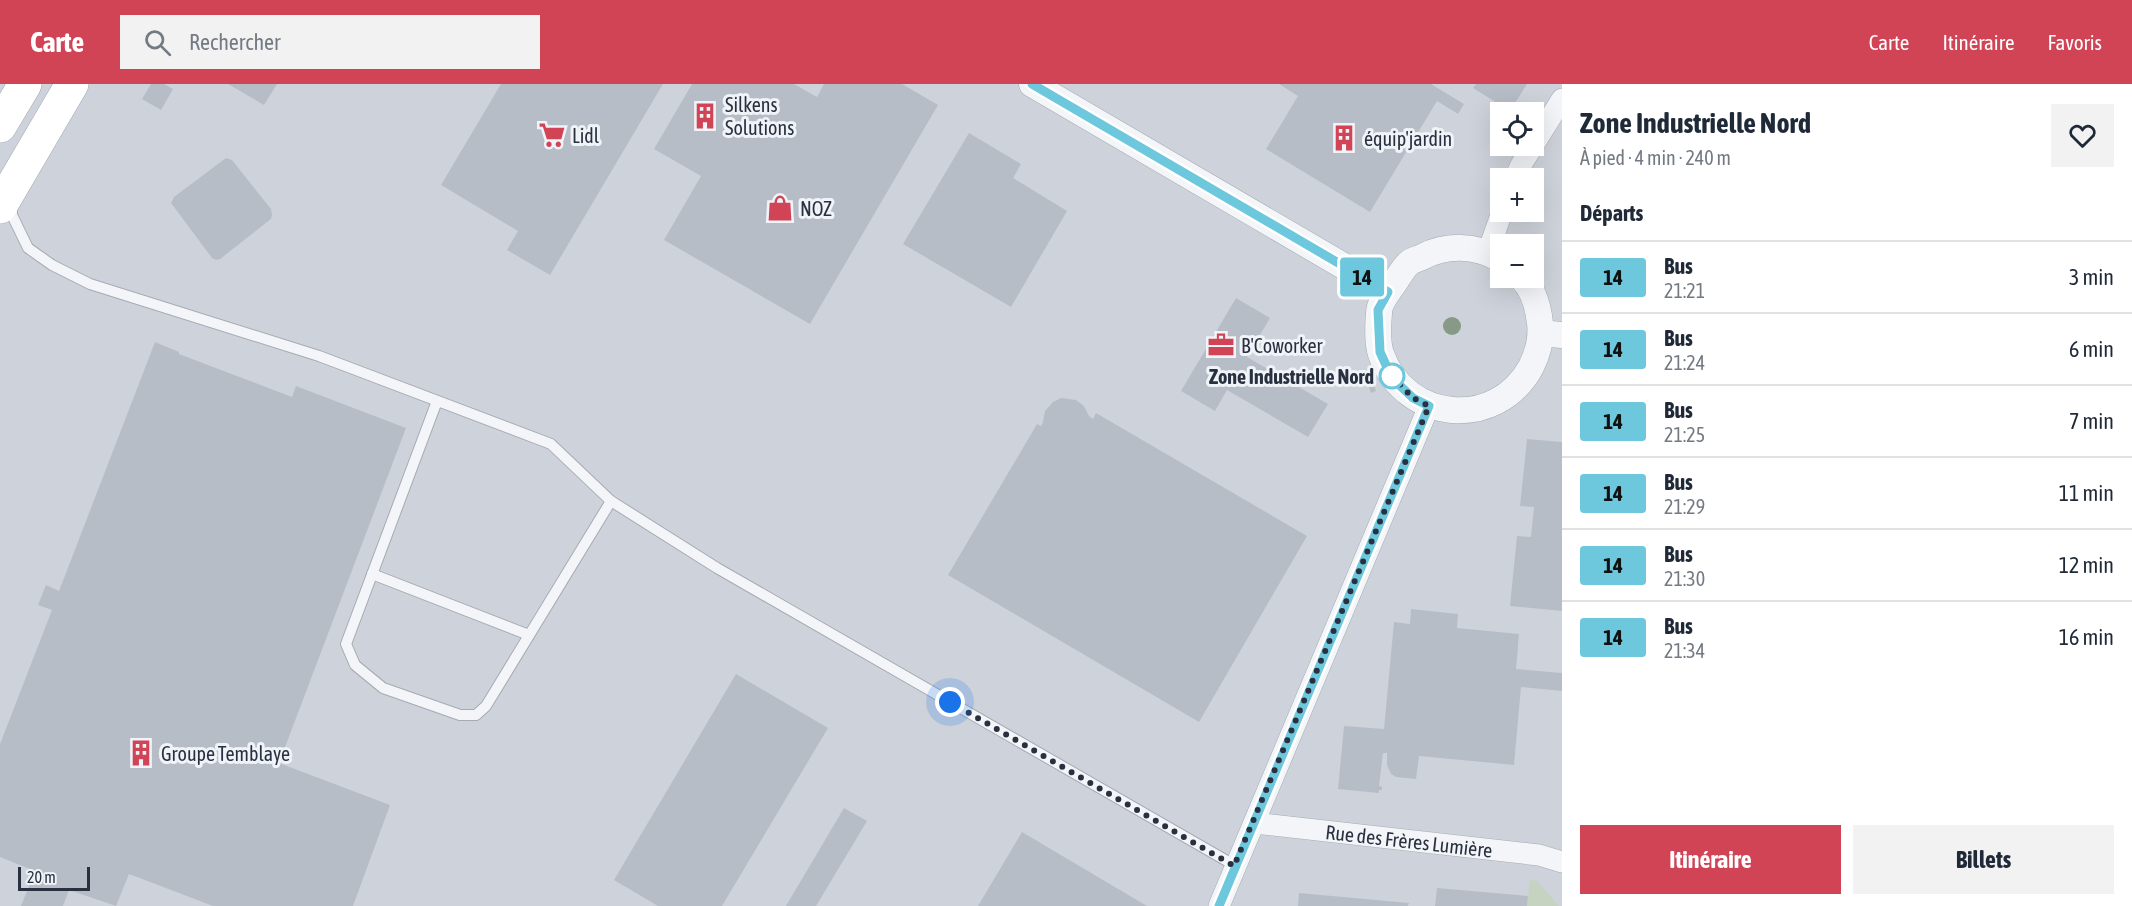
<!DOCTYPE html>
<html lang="fr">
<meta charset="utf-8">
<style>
body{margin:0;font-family:"Asap Condensed",sans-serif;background:#f2f2f3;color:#1f2937;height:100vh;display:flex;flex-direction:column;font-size:22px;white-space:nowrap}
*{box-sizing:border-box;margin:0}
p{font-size:20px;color:#747a83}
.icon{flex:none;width:33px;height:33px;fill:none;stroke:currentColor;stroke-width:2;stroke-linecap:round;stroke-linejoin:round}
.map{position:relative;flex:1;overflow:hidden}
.side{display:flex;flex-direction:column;background:#fff;width:570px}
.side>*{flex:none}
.badge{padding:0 12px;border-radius:4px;font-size:21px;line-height:39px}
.controls{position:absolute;left:1490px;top:18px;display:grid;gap:12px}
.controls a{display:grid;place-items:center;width:54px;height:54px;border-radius:0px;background:#fff;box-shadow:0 6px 24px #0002;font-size:30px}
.scale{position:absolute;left:18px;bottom:15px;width:72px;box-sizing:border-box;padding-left:6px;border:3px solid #293141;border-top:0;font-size:16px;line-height:21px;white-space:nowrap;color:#293141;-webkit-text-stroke:4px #f0f3f7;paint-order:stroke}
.you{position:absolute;width:30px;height:30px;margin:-15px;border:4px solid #fff;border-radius:50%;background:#1a73e8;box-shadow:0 0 0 9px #1a73e833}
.map>.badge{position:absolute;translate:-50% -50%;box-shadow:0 0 0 3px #fff}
h2{padding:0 18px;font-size:22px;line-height:54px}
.round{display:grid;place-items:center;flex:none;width:63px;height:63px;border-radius:0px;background:#f2f2f3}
.overview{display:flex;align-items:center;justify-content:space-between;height:102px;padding:0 18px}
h1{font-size:28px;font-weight:700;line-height:45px}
.action{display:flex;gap:12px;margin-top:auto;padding:12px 18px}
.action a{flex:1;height:69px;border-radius:0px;background:#d04456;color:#fff;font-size:24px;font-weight:700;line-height:69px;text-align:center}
.action a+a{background:#f2f2f3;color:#1f2937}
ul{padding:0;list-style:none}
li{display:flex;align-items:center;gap:18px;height:72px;padding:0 18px;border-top:2px solid #e0e1e3}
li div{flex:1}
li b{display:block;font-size:22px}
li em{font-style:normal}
li .badge{min-width:66px;font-weight:700;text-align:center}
header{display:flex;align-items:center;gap:36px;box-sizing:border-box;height:84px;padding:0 30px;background:#d04456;color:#fff}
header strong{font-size:28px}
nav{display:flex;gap:33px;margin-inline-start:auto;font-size:21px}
.search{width:420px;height:54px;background:#f2f2f3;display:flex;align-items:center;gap:15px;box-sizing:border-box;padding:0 21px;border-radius:0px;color:#747a83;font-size:22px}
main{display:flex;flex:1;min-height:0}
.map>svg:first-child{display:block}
</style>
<header>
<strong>Carte</strong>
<div class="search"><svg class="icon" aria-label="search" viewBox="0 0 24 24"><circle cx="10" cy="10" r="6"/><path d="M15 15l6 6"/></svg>Rechercher</div>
<nav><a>Carte</a><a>Itinéraire</a><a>Favoris</a></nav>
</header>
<main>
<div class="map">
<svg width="1562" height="822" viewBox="0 0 1562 822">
<rect width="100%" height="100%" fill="#e0e4e9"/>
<!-- built -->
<path fill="#ced3db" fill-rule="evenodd" d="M0,0H1562V822H0ZM1500,28H1533V62H1500ZM1500,94H1533V128H1500ZM1500,160H1533V194H1500Z"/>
<!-- green -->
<polygon fill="#c6d3c1" points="1530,796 1537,797 1559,822 1527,822"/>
<!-- building -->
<g fill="#b7bdc6">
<polygon points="151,0 164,0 173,5 161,26 142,15"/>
<polygon points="228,0 277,0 264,21"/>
<polygon points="501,0 663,0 550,191 507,166 518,147 441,101"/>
<polygon points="692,0 794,0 817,13 824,0 902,0 938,21 810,240 664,156 701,92 654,65"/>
<polygon points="1279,0 1431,0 1464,20 1458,30 1437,17 1370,128 1266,65 1298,12"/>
<polygon points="1476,0 1527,0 1510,27 1473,4"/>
<polygon points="969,49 1021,80 1013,94 1067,127 1011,223 903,160"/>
<polygon points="226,74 232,76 271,125 272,131 271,135 220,175 216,176 212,174 171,119 174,113"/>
<polygon points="1236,214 1270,234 1247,273 1328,320 1308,353 1227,306 1215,327 1181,307"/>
<polygon points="155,258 179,268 179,270 292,313 296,302 406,344 279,679 390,721 353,822 213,822 129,790 116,822 69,806 63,822 21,822 35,787 0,773 0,660 52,526 38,521 46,501 59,507"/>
<polygon points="1372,296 1376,307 1371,309 1367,298"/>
<polygon points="1061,314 1076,316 1084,322 1089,332 1093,335 1096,329 1307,452 1199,638 948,491 1037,340 1041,342 1043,338 1045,327 1053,318"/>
<polygon points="1527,355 1562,358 1562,527 1510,522 1517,452 1531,453 1534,423 1520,422"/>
<polygon points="1411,525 1458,530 1457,544 1519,550 1516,585 1562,589 1562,607 1521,603 1514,681 1419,672 1416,695 1396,693 1391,690 1387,681 1387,669 1383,669 1379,702 1382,703 1382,706 1379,706 1379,709 1338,705 1344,642 1384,645 1394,538 1410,540"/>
<polygon points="736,590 828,644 722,822 658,822 614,796"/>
<polygon points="844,724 867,737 816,822 786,822"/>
<polygon points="1022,748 1147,822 978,822"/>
<polygon points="1437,804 1528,812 1527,822 1435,822"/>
<polygon points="1299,809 1409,819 1408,822 1298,822"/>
</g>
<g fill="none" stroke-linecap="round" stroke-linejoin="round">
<!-- service casing -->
<g stroke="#a5abb3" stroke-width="12">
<g id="service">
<polyline points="12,120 12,131 28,164 52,181 90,200 319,272 551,360 611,417 717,484 1234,781"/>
<polyline points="437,317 346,560 355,581 383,604 460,631 476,631 486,622 611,417"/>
<polyline points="372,490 529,551"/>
</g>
</g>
<!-- minor casing -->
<g stroke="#a5abb3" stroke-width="22">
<g id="minor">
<polyline points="1515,94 1521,81 1562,15"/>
<polyline points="1488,168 1502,128"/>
<path id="s1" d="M1254,739L1539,771L1562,778"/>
<polyline points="1219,822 1429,322"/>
</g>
</g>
<!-- tertiary casing -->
<g stroke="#a5abb3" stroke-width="27">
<g id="tertiary">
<polyline points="1032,0 1388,208"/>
<path d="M1500,175C1475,161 1447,160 1422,173C1418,175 1412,176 1409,179C1403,184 1398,194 1393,201C1387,209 1379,220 1379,229C1378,241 1377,259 1381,270C1405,338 1496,347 1531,283C1538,269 1542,255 1540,239C1538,222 1534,206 1522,194"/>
<polyline points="1541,249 1562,251"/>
</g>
</g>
<!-- primary casing -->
<g stroke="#9fa8b5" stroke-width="34">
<g id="primary">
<polyline points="0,42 25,0"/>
<polyline points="0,123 72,0"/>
</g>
</g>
<!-- service -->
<use href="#service" stroke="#f3f5f8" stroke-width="10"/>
<!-- minor -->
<use href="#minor" stroke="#f3f5f8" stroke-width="21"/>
<!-- tertiary -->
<use href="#tertiary" stroke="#f3f5f8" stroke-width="26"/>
<!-- primary -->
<use href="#primary" stroke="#fff" stroke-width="33"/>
</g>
<!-- trees -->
<circle fill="#869a87" cx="1452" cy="242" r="9"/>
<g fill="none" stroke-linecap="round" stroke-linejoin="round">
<!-- line casing -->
<g stroke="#fff" stroke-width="14">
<polyline id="line" points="1032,0 1388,208 1378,226 1380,268 1392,294 1413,314 1429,322 1219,822"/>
</g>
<!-- line -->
<use href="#line" stroke="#6dc7dd" stroke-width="9"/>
<!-- walk -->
<polyline stroke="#293141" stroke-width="6" stroke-dasharray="0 10.8" points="950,618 1234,782 1429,322 1413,314 1392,292"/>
</g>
<!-- icons -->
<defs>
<g id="building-bare" transform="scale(2.07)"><path d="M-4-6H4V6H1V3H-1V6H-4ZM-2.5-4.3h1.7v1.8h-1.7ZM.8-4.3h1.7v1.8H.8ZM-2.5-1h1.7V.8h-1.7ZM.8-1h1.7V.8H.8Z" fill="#d04456" stroke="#f0f3f7" stroke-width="2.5" paint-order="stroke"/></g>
<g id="supermarket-bare" transform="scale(2.07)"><path d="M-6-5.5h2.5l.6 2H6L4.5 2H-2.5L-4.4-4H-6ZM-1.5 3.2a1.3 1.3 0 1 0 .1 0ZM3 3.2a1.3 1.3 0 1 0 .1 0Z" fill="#d04456" stroke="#f0f3f7" stroke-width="2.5" paint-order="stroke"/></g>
<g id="shop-bare" transform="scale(2.07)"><path d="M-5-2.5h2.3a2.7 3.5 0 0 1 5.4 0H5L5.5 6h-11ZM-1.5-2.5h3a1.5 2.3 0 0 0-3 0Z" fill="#d04456" stroke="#f0f3f7" stroke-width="2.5" paint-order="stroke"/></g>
<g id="office-bare" transform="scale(2.07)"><path d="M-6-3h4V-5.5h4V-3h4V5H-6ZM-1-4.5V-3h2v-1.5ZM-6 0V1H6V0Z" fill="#d04456" stroke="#f0f3f7" stroke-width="2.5" paint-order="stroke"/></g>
</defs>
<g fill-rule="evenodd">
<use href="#building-bare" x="705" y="32"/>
<use href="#supermarket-bare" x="552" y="51"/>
<use href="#building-bare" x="1344" y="54"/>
<use href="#shop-bare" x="780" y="124"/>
<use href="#office-bare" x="1221" y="261"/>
<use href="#building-bare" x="141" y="669"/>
</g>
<!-- markers -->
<circle fill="#fff" stroke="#6dc7dd" stroke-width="3" cx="1392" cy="292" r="12"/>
<g text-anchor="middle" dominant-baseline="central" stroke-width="6" stroke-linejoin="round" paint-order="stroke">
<!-- poi labels -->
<g font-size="20" fill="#293141" stroke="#f0f3f7" text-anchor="start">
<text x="725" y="20">Silkens<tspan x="725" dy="23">Solutions</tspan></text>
<text x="572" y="51">Lidl</text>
<text x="1364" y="54">équip'jardin</text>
<text x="800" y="124">NOZ</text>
<text x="1241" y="261">B'Coworker</text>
<text x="161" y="669">Groupe Temblaye</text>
</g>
<!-- stop labels -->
<g font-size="20" font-weight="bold" fill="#293141" stroke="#f0f3f7" text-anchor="end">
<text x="1374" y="292">Zone Industrielle Nord</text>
</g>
<!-- street labels -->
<g font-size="20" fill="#293141" stroke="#f0f3f7">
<text stroke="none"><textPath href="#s1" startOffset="156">Rue des Frères Lumière</textPath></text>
</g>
</g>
</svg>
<div class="controls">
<a><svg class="icon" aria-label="locate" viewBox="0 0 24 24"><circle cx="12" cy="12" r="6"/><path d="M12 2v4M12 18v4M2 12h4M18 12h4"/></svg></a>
<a>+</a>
<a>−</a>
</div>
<div class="scale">20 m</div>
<div class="you" style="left:950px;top:618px"></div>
<b class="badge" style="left:1362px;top:193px;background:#6dc7dd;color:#111">14</b>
</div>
<section class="side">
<div class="overview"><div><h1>Zone Industrielle Nord</h1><p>À pied · 4 min · 240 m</p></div><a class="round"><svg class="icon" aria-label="heart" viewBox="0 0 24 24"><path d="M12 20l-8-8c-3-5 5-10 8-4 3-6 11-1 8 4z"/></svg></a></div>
<h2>Départs</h2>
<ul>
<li><span class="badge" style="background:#6dc7dd;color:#111">14</span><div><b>Bus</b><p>21:21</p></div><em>3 min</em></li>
<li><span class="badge" style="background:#6dc7dd;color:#111">14</span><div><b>Bus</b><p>21:24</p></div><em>6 min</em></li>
<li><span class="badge" style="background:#6dc7dd;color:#111">14</span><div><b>Bus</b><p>21:25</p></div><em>7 min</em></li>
<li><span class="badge" style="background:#6dc7dd;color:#111">14</span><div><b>Bus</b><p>21:29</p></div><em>11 min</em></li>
<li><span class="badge" style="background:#6dc7dd;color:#111">14</span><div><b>Bus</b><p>21:30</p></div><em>12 min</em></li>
<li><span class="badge" style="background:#6dc7dd;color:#111">14</span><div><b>Bus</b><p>21:34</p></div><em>16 min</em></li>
</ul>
<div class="action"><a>Itinéraire</a><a>Billets</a></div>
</section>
</main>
